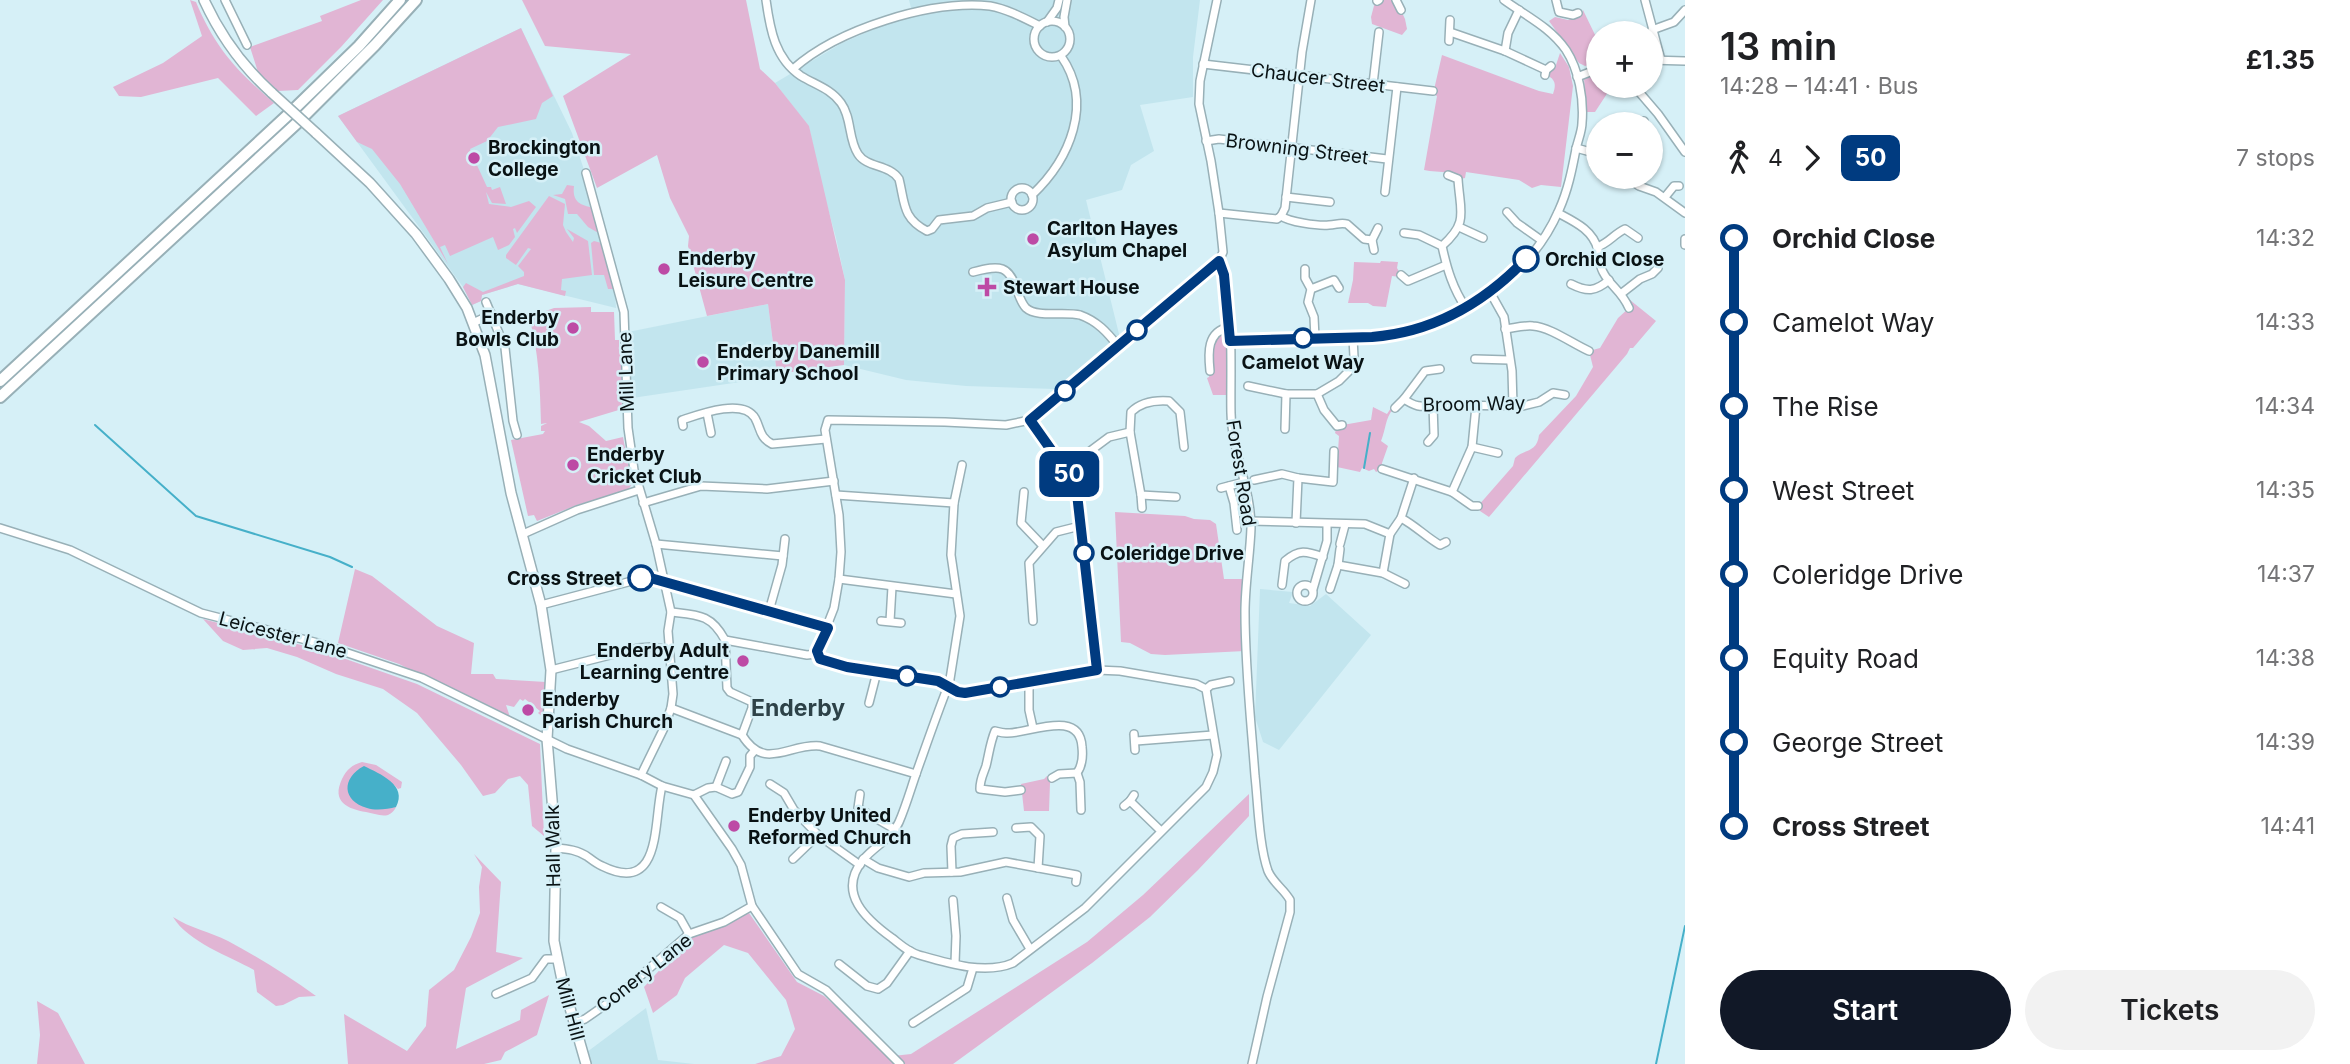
<!DOCTYPE html>
<meta charset="utf-8">
<style>
body{margin:0;font-family:Inter,sans-serif;background:#f2f2f2;color:#202124;height:100vh;display:flex;flex-direction:column;font-size:26px;white-space:nowrap}
*{box-sizing:border-box;margin:0}
p{font-size:23px;color:#757577}
.icon{flex:none;width:38px;height:38px;fill:none;stroke:currentColor;stroke-width:2;stroke-linecap:round;stroke-linejoin:round}
.map{position:relative;flex:1;overflow:hidden}
.sheet{display:flex;flex-direction:column;background:#fff;width:665px}
.sheet>*{flex:none}
.badge{padding:0 14px;border-radius:10px;font-size:24px;line-height:46px}
.controls{position:absolute;left:1586px;top:21px;display:grid;gap:14px}
.controls a{display:grid;place-items:center;width:77px;height:77px;border-radius:50%;background:#fff;box-shadow:0 2px 5px #0004;font-size:35px}
.map>.badge{position:absolute;translate:-50% -50%;box-shadow:0 0 0 4px #fff}
.legs{display:flex;align-items:center;gap:10px;height:77px;padding:0 35px;font-size:23px}
.legs p{margin-inline-start:auto}
.headline{display:flex;align-items:center;justify-content:space-between;height:119px;padding:0 35px}
h1{font-size:38px;font-weight:600;line-height:52px}
.cta{display:flex;gap:14px;margin-top:auto;padding:14px 35px}
.cta a{flex:1;height:80px;border-radius:42px;background:#111827;color:#fff;font-size:28px;font-weight:600;line-height:80px;text-align:center}
.cta a+a{background:#f2f2f2;color:#202124}
ul{padding:0 35px;list-style:none}
li{display:flex;align-items:center;gap:24px;height:84px;font-size:26px}
li i{display:grid;place-items:center;width:10px;height:100%;margin:0 9px;background:currentColor}
li i::after{content:'';width:18px;height:18px;margin:-9px;border:5px solid;border-radius:50%;background:#fff}
li p{margin-inline-start:auto}
li:first-child i{background:linear-gradient(#0000 50%,currentColor 0)}
li:last-child i{background:linear-gradient(currentColor 50%,#0000 0)}
main{display:flex;flex:1;min-height:0}
.map>svg:first-child{display:block}
</style>
<main>
<div class="map">
<svg width="1685" height="1064" viewBox="0 0 1685 1064">
<rect width="100%" height="100%" fill="#d6f0f7"/>
<!-- built -->
<g fill="#c2e5ee">
<polygon points="909,0 1200,0 1193,57 1193,97 1140,105 1154,151 1131,165 1122,190 1086,200 1120,338 1055,389 966,386 906,380 844,365 845,280 836,238 822,187 809,127 775,83 842,43 879,27 913,16"/>
<polygon points="521,28 572,133 585,173 615,290 616,308 518,284 482,295 481,301 472,305 463,287 338,116"/>
<polygon points="768,304 777,374 740,382 632,398 628,332"/>
<polygon points="1260,589 1293,592 1289,603 1310,606 1326,594 1371,635 1279,750 1263,742 1255,717"/>
<polygon points="646,1008 658,1060 694,1064 590,1064 587,1052"/>
</g>
<!-- green -->
<g fill="#e1b5d4">
<path d="M190,0L196,2C215,48 237,71 274,103L256,116L218,78L141,97L119,96L113,87L163,63L202,36Z"/>
<polygon points="361,0 383,0 341,47 298,90 278,91 258,72 250,47 322,21 320,16"/>
<polygon points="522,0 746,0 760,69 775,83 809,126 845,280 844,365 777,374 768,304 707,316 688,246 689,236 670,198 657,155 597,188 563,96 631,54 545,46"/>
<polygon points="1379,0 1396,0 1405,19 1407,29 1402,35 1372,24 1371,17 1375,2"/>
<polygon points="1583,10 1598,41 1598,62 1585,66 1579,63 1549,21 1555,17 1568,20 1577,16 1581,17"/>
<polygon points="521,28 553,96 542,103 536,119 498,127 487,141 470,149 474,158 478,157 480,161 476,163 487,187 491,187 492,190 500,187 506,204 492,203 486,192 489,204 511,207 529,201 536,207 517,233 515,228 513,229 515,237 509,245 498,250 493,237 450,256 445,245 440,247 448,264 400,184 372,149 357,142 338,116"/>
<path d="M1560,53L1569,67L1573,86L1561,187L1541,185L1532,188L1519,180L1466,172L1465,178C1456,180 1455,176 1448,173C1441,171 1431,172 1424,170L1437,96L1433,94L1442,55L1539,91L1553,94C1556,85 1556,80 1547,75L1548,70L1555,68Z"/>
<polygon points="1598,74 1598,86 1612,86 1595,112 1586,112 1584,78"/>
<path d="M567,185L574,186C572,202 580,205 594,208L602,235L588,227L577,214H568L565,199L553,195L562,194Z"/>
<polygon points="549,196 565,204 563,225 566,232 573,242 574,238 567,229 588,241 592,275 562,279 561,290 566,291 565,296 518,284 482,295 481,301 472,305 463,287 466,283 483,292 524,276 524,272 518,266 531,249 528,248 516,265 506,258 506,255"/>
<polygon points="594,241 605,244 615,289 608,289 604,275 594,275 591,243"/>
<polygon points="1381,261 1398,262 1397,268 1401,275 1400,277 1392,276 1386,307 1373,306 1368,303 1348,303 1353,280 1354,262 1380,263"/>
<path d="M1630,300L1656,321L1633,348H1630L1627,354L1489,517L1480,511L1478,506L1513,466L1515,458C1524,449 1537,453 1539,435L1576,396L1593,367L1589,351L1600,348L1618,318L1629,308L1626,302Z"/>
<path d="M591,307V312H614L615,340H619V352H621L622,409L579,422L589,426L606,441L623,437L632,484L628,490L577,505L537,521L534,515L528,516L511,440L543,434L545,431H541V426L547,423L541,424C540,387 539,352 529,317L554,308Z"/>
<polygon points="1229,327 1230,395 1213,395 1207,378 1209,377 1214,334"/>
<path d="M1373,407L1387,414L1391,408L1393,409C1385,419 1386,429 1381,441L1388,446L1382,463V469L1376,472L1374,469L1369,471L1362,468L1360,472L1337,467L1339,436L1335,433L1337,426L1371,420Z"/>
<polygon points="1115,512 1185,516 1194,519 1210,520 1216,524 1224,579 1246,579 1245,651 1165,655 1151,654 1130,643 1121,642"/>
<polygon points="355,569 372,576 437,626 474,643 471,674 493,674 496,679 546,682 545,719 538,713 540,711 525,699 523,701 520,699 514,707 506,705 511,720 399,664 338,643"/>
<polygon points="203,619 320,650 417,684 540,744 544,836 532,826 528,785 520,776 508,779 495,793 483,796 461,765 417,713 383,689 336,674 297,657 267,648 243,650 223,641"/>
<path d="M362,762L376,765L402,782L401,788L398,789L394,785L374,809L396,807C394,811 392,813 388,815C381,817 373,813 366,812C348,809 331,802 342,779C347,769 352,765 362,762Z"/>
<polygon points="1047,776 1052,778 1053,783 1050,783 1049,811 1024,811 1021,784 1044,779"/>
<polygon points="1249,794 1249,816 1198,870 1150,917 1092,963 953,1064 755,1064 781,1056 795,1029 786,1000 748,953 724,945 685,978 677,995 653,1013 644,987 689,938 749,913 797,982 824,996 893,1056 911,1054 1087,942 1143,895"/>
<polygon points="474,854 501,882 496,952 523,958 466,988 456,1049 520,1020 521,1010 549,995 537,1035 505,1052 501,1060 484,1064 348,1064 344,1014 407,1051 426,1026 429,990 454,970 471,937 480,913 479,887 482,867"/>
<path d="M173,917C190,928 210,932 228,941C258,957 288,976 316,996L299,997L283,1005L276,1006L257,992L254,970C229,956 188,942 173,917Z"/>
<polygon points="37,1001 58,1013 85,1064 37,1064 40,1035"/>
</g>
<!-- water -->
<path fill="#46b0c9" d="M364,766C380,774 408,785 396,807C388,809 376,811 367,808C342,801 341,778 364,766Z"/>
<g fill="none" stroke-linecap="round" stroke-linejoin="round">
<!-- stream -->
<g stroke="#46b0c9" stroke-width="2">
<polyline points="95,425 196,516 330,557 352,567"/>
<polyline points="1364,468 1370,433"/>
<polyline points="1656,1064 1685,926"/>
</g>
<!-- minor casing -->
<g stroke="#98b0b7" stroke-width="10">
<g id="minor">
<polyline points="225,0 247,45"/>
<path d="M766,0C770,29 775,59 801,76C816,85 831,89 841,103C852,118 848,139 858,154C867,168 889,164 899,179C905,203 902,218 927,231L932,229L939,220L973,216L987,208L1012,202"/>
<polyline points="1396,0 1401,10"/>
<polyline points="1556,0 1559,12 1573,15 1578,13"/>
<polyline points="1645,0 1661,60"/>
<polyline points="1377,1 1379,0"/>
<circle cx="1052" cy="39" r="18"/>
<polyline points="1047,22 1057,8 1059,0"/>
<polyline points="1065,27 1064,17 1067,0"/>
<polyline points="1652,30 1674,22 1685,10"/>
<polyline points="1450,32 1505,51 1546,70"/>
<polyline points="1449,41 1450,20"/>
<polyline points="1505,51 1508,33 1519,10"/>
<polyline points="1650,60 1685,61"/>
<polyline points="1203,64 1433,91"/>
<path d="M793,69C838,29 930,0 990,6C1007,9 1024,18 1040,26"/>
<polyline points="1545,75 1546,70 1551,66"/>
<polyline points="1577,77 1598,69"/>
<polyline points="1373,84 1379,32"/>
<polyline points="1634,86 1658,114 1685,152"/>
<polyline points="1628,121 1629,124"/>
<polyline points="1639,124 1644,121"/>
<polyline points="1206,141 1219,139 1387,159"/>
<polyline points="1576,148 1598,154"/>
<polyline points="586,173 624,312 628,428 634,470 656,544 671,612 668,631 673,694 671,708 664,728 641,775"/>
<path d="M1448,175L1458,179C1460,212 1469,222 1442,246C1447,269 1453,289 1466,308"/>
<polyline points="1626,177 1639,186 1656,192 1685,213"/>
<circle cx="1022" cy="199" r="11"/>
<polyline points="1385,192 1397,87"/>
<path d="M1032,195C1070,159 1094,103 1061,56"/>
<polyline points="1286,197 1330,202"/>
<polyline points="1665,197 1674,186 1679,186"/>
<polyline points="1507,212 1517,223 1541,240"/>
<polyline points="1219,213 1277,219 1281,216"/>
<path d="M1558,213C1575,222 1593,230 1598,250C1600,257 1599,265 1603,272C1610,286 1621,290 1629,308"/>
<polyline points="1281,216 1285,208 1302,52 1311,0"/>
<path d="M1281,216C1289,222 1318,226 1329,225C1336,225 1340,222 1347,224L1364,239L1372,240"/>
<polyline points="1459,227 1483,238"/>
<polyline points="1404,233 1419,235 1442,246"/>
<polyline points="1685,239 1685,245"/>
<path d="M1597,247C1609,243 1614,234 1625,229L1638,238"/>
<polyline points="1374,250 1372,240 1378,228"/>
<path d="M1219,261C1235,285 1230,381 1231,413C1232,452 1251,488 1251,528C1250,556 1245,584 1245,612C1245,667 1251,721 1255,776C1258,803 1259,846 1268,871C1273,883 1284,889 1290,900V912L1267,997L1252,1064"/>
<polyline points="1305,269 1305,278 1311,289 1308,302 1314,317 1315,338"/>
<path d="M973,272C1000,265 1009,264 1018,293C1020,298 1022,304 1026,308C1037,318 1065,311 1080,315C1097,321 1107,332 1118,346"/>
<polyline points="1401,275 1408,281 1446,265"/>
<path d="M1571,284C1587,292 1595,292 1609,280"/>
<polyline points="1311,289 1334,280 1339,288"/>
<polyline points="1490,292 1504,317 1512,371 1513,406"/>
<polyline points="1622,293 1640,279 1652,274 1658,268"/>
<polyline points="486,302 505,348 513,421 517,435"/>
<polyline points="473,323 492,314"/>
<path d="M1505,329C1514,328 1524,325 1533,326C1550,327 1573,344 1589,351"/>
<path d="M1230,341L1372,337C1448,331 1528,282 1559,210C1568,190 1572,170 1576,149C1578,140 1582,131 1582,123C1584,99 1579,70 1566,50C1550,27 1526,16 1504,0"/>
<polyline points="1475,359 1509,360"/>
<path d="M1440,369L1425,371L1404,399C1414,406 1421,408 1433,405L1523,406L1539,402L1553,393L1565,395"/>
<path d="M1210,371C1208,352 1207,332 1229,327"/>
<polyline points="1248,386 1286,394 1317,394 1339,381 1349,371 1354,357 1353,338"/>
<polyline points="1317,394 1324,410 1337,426 1342,425"/>
<polyline points="1395,408 1404,399"/>
<polyline points="707,413 711,433"/>
<polyline points="1030,420 1076,485 1097,670"/>
<path d="M683,426L682,420C700,414 743,398 755,418C761,429 759,437 772,444L826,439"/>
<polyline points="1285,429 1286,394"/>
<polyline points="1428,442 1434,435 1433,405"/>
<polyline points="1472,447 1498,453"/>
<polyline points="1066,469 1109,437 1130,432"/>
<polyline points="1382,469 1452,492 1472,506 1478,506"/>
<polyline points="1298,478 1333,482 1334,451"/>
<polyline points="1254,480 1282,474 1298,478 1296,523"/>
<polyline points="1229,486 1234,503 1237,530"/>
<polyline points="1221,488 1244,482"/>
<polyline points="1024,492 1021,523 1043,546"/>
<polyline points="1452,492 1472,447 1476,406"/>
<polyline points="836,495 954,503"/>
<polyline points="1141,495 1142,508"/>
<path d="M1176,497L1141,495L1130,432L1131,412C1141,402 1155,400 1169,401L1180,412L1184,447"/>
<polyline points="643,503 701,486 767,489 834,481"/>
<path d="M1401,518C1416,526 1426,537 1440,545L1446,542"/>
<polyline points="1250,521 1365,524 1390,534"/>
<polyline points="0,528 70,550 201,613 318,643 422,678 567,749 641,775 662,786 694,795 732,849 741,865 752,906 798,974 826,990 900,1064"/>
<polyline points="523,534 577,510 639,490"/>
<polyline points="656,544 783,556"/>
<polyline points="1340,544 1345,525"/>
<polyline points="1338,565 1383,573 1405,584"/>
<polyline points="1383,573 1390,534 1401,518 1414,478"/>
<polyline points="839,579 956,594"/>
<circle cx="1305" cy="593" r="8"/>
<path d="M1282,585L1285,561C1299,549 1306,551 1323,557"/>
<polyline points="1313,589 1327,541 1327,524"/>
<polyline points="1330,589 1338,565 1340,549"/>
<polyline points="541,605 647,577 828,628"/>
<polyline points="769,611 782,565 785,539"/>
<path d="M671,612C698,615 711,614 725,640L727,688L730,692L752,702V708L742,735C765,772 789,743 820,746L916,774"/>
<polyline points="881,621 901,623"/>
<polyline points="890,621 892,587"/>
<polyline points="1033,621 1029,563 1056,532 1080,526"/>
<path d="M725,640L807,655L816,654C829,670 915,677 938,681C948,684 954,692 965,693L1097,670L1120,671L1196,684L1206,689L1217,755L1213,772L1206,787L1085,908L1013,963C985,975 947,963 919,955C908,952 901,945 892,938C867,920 836,893 863,860C874,846 892,839 899,822C906,806 911,788 917,771C927,743 937,714 948,686L950,679L960,616L951,555L954,503L962,465"/>
<polyline points="816,654 834,608 839,579 841,552 839,515 825,430 828,420 945,422 1006,425 1030,420 1219,261 1223,252 1219,213 1211,161 1199,104 1200,81 1217,0"/>
<polyline points="551,670 638,648 652,647 669,650"/>
<polyline points="1029,682 1029,710 1033,728"/>
<polyline points="1206,689 1211,685 1230,681"/>
<polyline points="869,703 877,672"/>
<polyline points="671,708 742,735"/>
<polyline points="1134,734 1135,750"/>
<polyline points="1136,741 1213,735"/>
<polyline points="1052,778 1059,774 1077,773"/>
<polyline points="770,784 784,793 794,810 818,835 860,865"/>
<polyline points="716,787 732,794 738,792 750,767 750,756 755,750"/>
<polyline points="716,787 726,761"/>
<path d="M1021,790L1005,792L980,789C980,779 983,775 986,766C989,754 990,743 995,731C999,732 1002,733 1006,733C1026,735 1080,707 1082,747C1083,756 1082,766 1077,773L1080,782L1081,810"/>
<polyline points="860,794 858,808 896,830"/>
<polyline points="694,795 708,788 716,787"/>
<polyline points="1130,801 1161,831"/>
<polyline points="1124,806 1130,801 1134,795"/>
<polyline points="1016,828 1031,827 1040,836 1038,868"/>
<path d="M556,848C568,849 578,850 588,857C592,860 597,864 602,866C663,896 653,821 662,786"/>
<polyline points="793,859 818,835"/>
<polyline points="863,859 878,868 909,877 924,873 960,872 1006,862 1077,875 1076,882"/>
<polyline points="952,872 951,846 953,838 962,834 993,832"/>
<polyline points="1007,898 1013,920 1030,949"/>
<polyline points="953,900 956,936 955,963"/>
<polyline points="661,907 680,918 689,934"/>
<polyline points="839,964 867,986 878,989 887,983 910,951"/>
<polyline points="496,994 532,978 546,959 558,959"/>
<polyline points="574,1023 585,1019 615,998 689,934 724,922 752,906"/>
<polyline points="913,1023 967,988 973,968"/>
</g>
</g>
<!-- major casing -->
<g stroke="#98b0b7" stroke-width="12">
<g id="major">
<path d="M204,0C221,37 242,66 272,93"/>
<polyline points="316,133 370,183 416,234 449,279 467,308 485,355 511,493 541,605 551,670 547,739 556,848 554,941 562,980 586,1064"/>
</g>
</g>
<!-- highway casing -->
<g stroke="#98b0b7" stroke-width="14">
<g id="highway">
<polyline points="0,381 289,114 359,46 400,0"/>
<polyline points="0,397 297,123 375,45 416,0"/>
</g>
</g>
<!-- minor -->
<use href="#minor" stroke="#fff" stroke-width="7"/>
<!-- major -->
<use href="#major" stroke="#fff" stroke-width="9"/>
<!-- highway -->
<use href="#highway" stroke="#fff" stroke-width="10"/>
<!-- major-bridge casing -->
<g stroke="#98b0b7" stroke-width="12" stroke-linecap="butt">
<polyline id="major-bridge" points="272,93 316,133"/>
</g>
<!-- major-bridge -->
<use href="#major-bridge" stroke="#fff" stroke-width="9"/>
</g>
<g fill="none" stroke-linecap="round" stroke-linejoin="round">
<!-- line-1 casing -->
<g stroke="#fff" stroke-width="16">
<path id="line-1" d="M641,578L647,577L828,628L817,651L820,659L847,667L938,681L958,692L965,693L1097,670L1076,485L1030,420L1219,261L1224,275L1230,341L1372,337C1434,332 1484,303 1526,259"/>
</g>
<!-- line-1 -->
<use href="#line-1" stroke="#003b80" stroke-width="10"/>
</g>
<!-- markers -->
<g fill="#bd4aa5" stroke="#d6f0f7" stroke-width="2.5">
<circle cx="474" cy="158" r="7"/>
<circle cx="1033" cy="239" r="7"/>
<circle cx="664" cy="269" r="7"/>
<path d="M983.5 276.5h7v7h7v7h-7v7h-7v-7h-7v-7h7z"/>
<circle cx="573" cy="328" r="7"/>
<circle cx="703" cy="362" r="7"/>
<circle cx="573" cy="465" r="7"/>
<circle cx="743" cy="661" r="7"/>
<circle cx="528" cy="710" r="7"/>
<circle cx="734" cy="826" r="7"/>
</g>
<g fill="#fff" stroke="#003b80" stroke-width="3.5">
<circle cx="1526" cy="259" r="12"/>
<circle cx="1137" cy="330" r="9"/>
<circle cx="1303" cy="338" r="9"/>
<circle cx="1065" cy="391" r="9"/>
<circle cx="1084" cy="553" r="9"/>
<circle cx="641" cy="578" r="12"/>
<circle cx="907" cy="676" r="9"/>
<circle cx="1000" cy="687" r="9"/>
</g>
<g text-anchor="middle" dominant-baseline="central" stroke-width="5" stroke-linejoin="round" paint-order="stroke">
<!-- street labels -->
<g font-size="19" fill="#091214" stroke="#d6f0f7">
<text transform="translate(1318 78) rotate(7)">Chaucer Street</text>
<text transform="translate(1297 149) rotate(7)">Browning Street</text>
<text transform="translate(626 372) rotate(-92)">Mill Lane</text>
<text transform="translate(1474 404) rotate(-1)">Broom Way</text>
<text transform="translate(1241 473) rotate(81)">Forest Road</text>
<text transform="translate(283 635) rotate(15)">Leicester Lane</text>
<text transform="translate(553 846) rotate(-91)">Hall Walk</text>
<text transform="translate(644 973) rotate(-38)">Conery Lane</text>
<text transform="translate(570 1009) rotate(75)">Mill Hill</text>
</g>
<!-- poi labels -->
<g font-size="19" font-weight="bold" fill="#091214" stroke="#d6f0f7" text-anchor="start">
<text x="488" y="147">Brockington<tspan x="488" dy="22">College</tspan></text>
<text x="1047" y="228">Carlton Hayes<tspan x="1047" dy="22">Asylum Chapel</tspan></text>
<text x="678" y="258">Enderby<tspan x="678" dy="22">Leisure Centre</tspan></text>
<text x="1003" y="287">Stewart House</text>
<text x="559" y="317" text-anchor="end">Enderby<tspan x="559" dy="22">Bowls Club</tspan></text>
<text x="717" y="351">Enderby Danemill<tspan x="717" dy="22">Primary School</tspan></text>
<text x="587" y="454">Enderby<tspan x="587" dy="22">Cricket Club</tspan></text>
<text x="729" y="650" text-anchor="end">Enderby Adult<tspan x="729" dy="22">Learning Centre</tspan></text>
<text x="542" y="699">Enderby<tspan x="542" dy="22">Parish Church</tspan></text>
<text x="748" y="815">Enderby United<tspan x="748" dy="22">Reformed Church</tspan></text>
</g>
<!-- stop labels -->
<g font-size="19" font-weight="bold" fill="#091214" stroke="#d6f0f7" text-anchor="start">
<text x="1545" y="259">Orchid Close</text>
<text x="1303" y="362" text-anchor="middle">Camelot Way</text>
<text x="1100" y="553">Coleridge Drive</text>
<text x="622" y="578" text-anchor="end">Cross Street</text>
</g>
<!-- quarter labels -->
<g font-size="23" font-weight="bold" fill="#2d4248" stroke="#d6f0f7">
<text x="798" y="708">Enderby</text>
</g>
</g>
</svg>
<div class="controls">
<a>+</a>
<a>−</a>
</div>
<b class="badge" style="left:1069px;top:474px;background:#003b80;color:#fff">50</b>
</div>
<section class="sheet">
<div class="headline"><div><h1>13 min</h1><p>14:28 – 14:41 · Bus</p></div><b>£1.35</b></div>
<div class="legs"><svg class="icon" aria-label="walk" viewBox="0 0 24 24"><circle cx="13" cy="4" r="2"/><path d="M13 8l-2 6 4 7M11 14l-3 7M7 12l3-4h3l4 4"/></svg>4<svg class="icon" aria-label="forward" viewBox="0 0 24 24"><path d="M9 5l7 7-7 7"/></svg><b class="badge" style="background:#003b80;color:#fff">50</b><p>7 stops</p></div>
<ul>
<li><i style="color:#003b80"></i><b>Orchid Close</b><p>14:32</p></li>
<li><i style="color:#003b80"></i><span>Camelot Way</span><p>14:33</p></li>
<li><i style="color:#003b80"></i><span>The Rise</span><p>14:34</p></li>
<li><i style="color:#003b80"></i><span>West Street</span><p>14:35</p></li>
<li><i style="color:#003b80"></i><span>Coleridge Drive</span><p>14:37</p></li>
<li><i style="color:#003b80"></i><span>Equity Road</span><p>14:38</p></li>
<li><i style="color:#003b80"></i><span>George Street</span><p>14:39</p></li>
<li><i style="color:#003b80"></i><b>Cross Street</b><p>14:41</p></li>
</ul>
<div class="cta"><a>Start</a><a>Tickets</a></div>
</section>
</main>
